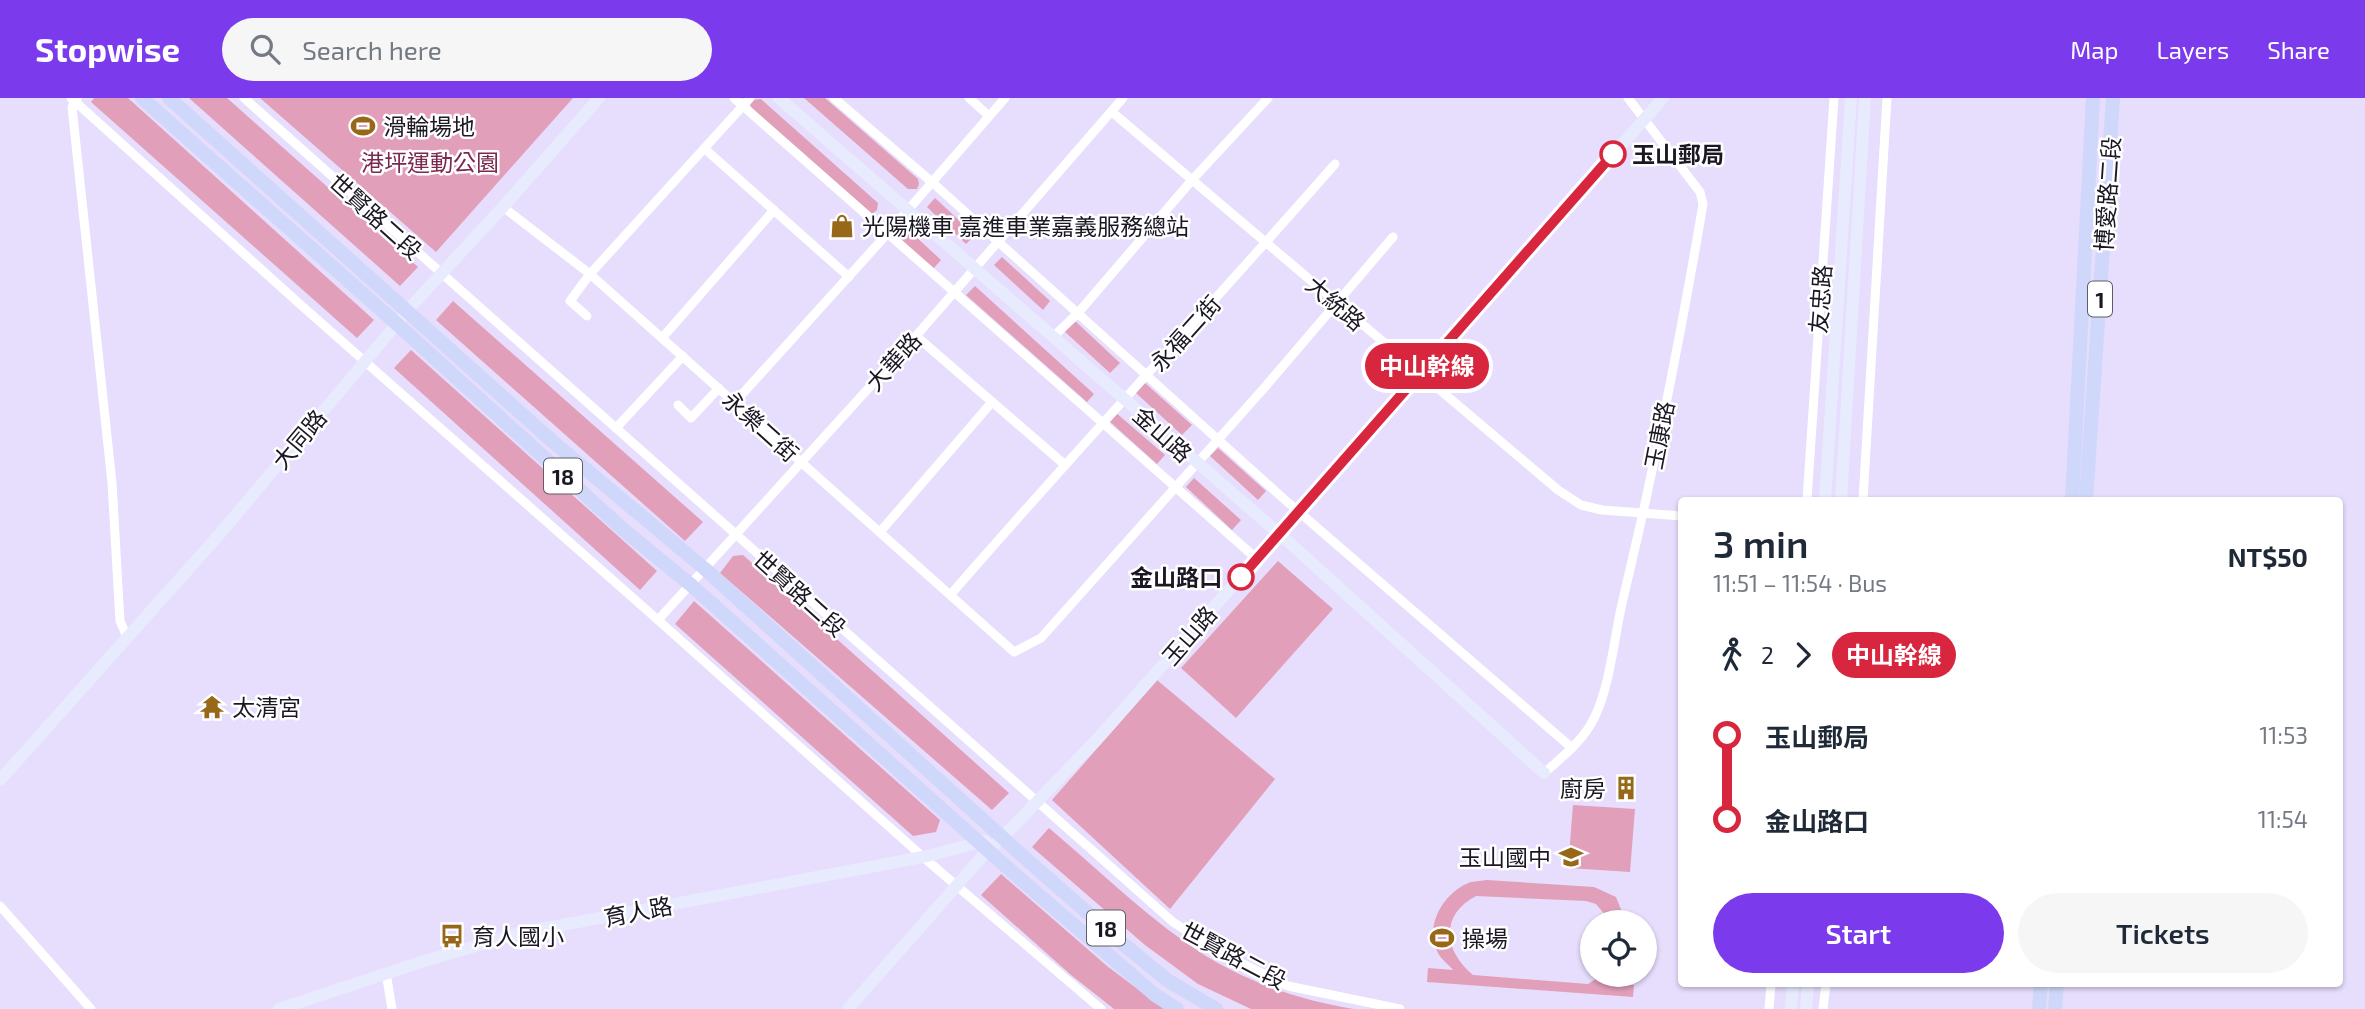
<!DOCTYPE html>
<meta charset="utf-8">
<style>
body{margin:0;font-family:"Exo 2","Noto Sans TC",sans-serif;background:#f6f6f7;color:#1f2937;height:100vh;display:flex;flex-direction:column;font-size:26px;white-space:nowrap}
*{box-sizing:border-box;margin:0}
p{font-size:23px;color:#747a83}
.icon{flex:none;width:38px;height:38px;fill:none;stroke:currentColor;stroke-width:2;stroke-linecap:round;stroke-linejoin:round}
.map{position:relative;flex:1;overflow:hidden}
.side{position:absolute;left:1678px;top:399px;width:665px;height:490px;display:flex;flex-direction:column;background:#fff;border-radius:7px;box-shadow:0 2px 5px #0004}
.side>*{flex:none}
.badge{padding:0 14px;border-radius:23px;font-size:24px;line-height:46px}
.fabs{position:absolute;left:1580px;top:812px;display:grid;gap:14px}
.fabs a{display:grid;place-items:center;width:77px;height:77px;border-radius:50%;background:#fff;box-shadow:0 2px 5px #0004;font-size:35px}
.map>.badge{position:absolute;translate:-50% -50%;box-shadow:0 0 0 4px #fff}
.legs{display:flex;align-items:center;gap:10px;height:77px;padding:0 35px;font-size:23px}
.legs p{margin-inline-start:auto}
.headline{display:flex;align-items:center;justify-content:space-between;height:119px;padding:0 35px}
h1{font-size:38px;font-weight:600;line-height:52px}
.action{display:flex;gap:14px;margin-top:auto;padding:14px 35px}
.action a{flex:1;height:80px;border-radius:42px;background:#7c3aed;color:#fff;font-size:28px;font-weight:600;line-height:80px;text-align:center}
.action a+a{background:#f6f6f7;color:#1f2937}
ul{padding:0 35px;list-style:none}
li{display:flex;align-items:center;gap:24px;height:84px;font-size:26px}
li i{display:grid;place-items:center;width:10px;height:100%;margin:0 9px;background:currentColor}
li i::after{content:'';width:18px;height:18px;margin:-9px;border:5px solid;border-radius:50%;background:#fff}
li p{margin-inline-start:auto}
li:first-child i{background:linear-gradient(#0000 50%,currentColor 0)}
li:last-child i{background:linear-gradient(currentColor 50%,#0000 0)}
header{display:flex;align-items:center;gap:42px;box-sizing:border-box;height:98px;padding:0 35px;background:#7c3aed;color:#fff}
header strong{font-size:33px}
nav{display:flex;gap:38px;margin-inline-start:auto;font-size:24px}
.search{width:490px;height:63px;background:#f6f6f7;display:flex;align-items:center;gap:18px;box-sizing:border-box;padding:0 24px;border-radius:38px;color:#747a83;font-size:26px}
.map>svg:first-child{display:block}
</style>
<header>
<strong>Stopwise</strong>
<div class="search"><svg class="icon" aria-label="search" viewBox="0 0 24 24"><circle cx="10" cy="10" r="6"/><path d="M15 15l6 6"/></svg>Search here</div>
<nav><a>Map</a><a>Layers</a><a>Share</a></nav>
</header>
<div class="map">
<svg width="2365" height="911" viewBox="0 0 2365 911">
<rect width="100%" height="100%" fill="#e7ddfd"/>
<!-- green -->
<g fill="#e29fb9">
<polygon points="94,0 128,0 374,222 357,240 91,4"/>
<polygon points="189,0 227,0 418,169 400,188"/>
<polygon points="260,0 573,0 436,154"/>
<polygon points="804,0 825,0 918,81 919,86 917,91 908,91"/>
<polygon points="761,1 878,105 877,112 872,116 753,13 750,7 753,2"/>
<polygon points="935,100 975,137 966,146 927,109"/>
<polygon points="901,125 941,162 933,171 893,134"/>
<polygon points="1002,159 1050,203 1043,212 994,167"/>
<polygon points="975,188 1094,296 1087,304 966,197"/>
<polygon points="453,203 703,424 685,443 436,222"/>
<polygon points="1073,221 1120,265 1110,275 1063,232"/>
<polygon points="411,252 657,473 640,492 394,270"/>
<polygon points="1145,285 1192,327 1182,337 1136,295"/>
<polygon points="1115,314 1165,357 1157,366 1108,322"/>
<polygon points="1218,350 1266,393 1258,402 1210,358"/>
<polygon points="1194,380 1241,422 1232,432 1186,389"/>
<polygon points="743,457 1009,695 992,712 720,475 733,458"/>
<polygon points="1278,463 1333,511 1236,620 1181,570"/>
<polygon points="694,503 940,722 936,734 913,738 675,526"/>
<polygon points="1157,582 1275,681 1170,811 1052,702"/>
<polygon points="1573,707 1635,711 1630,774 1568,770"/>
<path d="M1049,730C1094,768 1137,810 1185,844C1235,880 1295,902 1354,911H1251L1198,886L1145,847L1032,749Z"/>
<polygon points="1001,776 1107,868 1164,911 1114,911 1071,877 981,797"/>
<path d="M1487,782L1594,789L1616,799L1626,824H1611L1596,806L1586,803L1476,798C1440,817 1443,852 1473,877L1588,886L1602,877H1619L1611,887H1634L1633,899L1427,884L1428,870L1453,872C1449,867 1441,861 1438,855C1423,829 1444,793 1471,784C1476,783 1482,783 1487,782Z"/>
</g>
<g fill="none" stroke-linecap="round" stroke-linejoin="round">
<!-- street -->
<g stroke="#fff" stroke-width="9">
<polyline points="71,0 302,208 658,522 923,759 1101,911"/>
<polyline points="244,0 1173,824 1219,854 1288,888 1400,911"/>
<polyline points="734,0 1257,461"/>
<polyline points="834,0 933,85 1284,401 1572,650"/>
<polyline points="969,0 989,18"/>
<polyline points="77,1 72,9 112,385 120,523 128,541"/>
<polyline points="1112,14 1558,392 1581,407 1602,412 1682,418"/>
<polyline points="705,51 849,179"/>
<polyline points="503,109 590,176 1014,554 1041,540 1265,289 1393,139"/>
<polyline points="587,218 570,203 590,176 750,0"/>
<polyline points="916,238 1064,366"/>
<polyline points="663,239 774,112"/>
<polyline points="1053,239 1078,215 1192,82 1268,0"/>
<polyline points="735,304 888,135 1005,0"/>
<polyline points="678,307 691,320 719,290"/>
<polyline points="616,330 683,258"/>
<polyline points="1807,402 1834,0"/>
<polyline points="1863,402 1887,0"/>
<polyline points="880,434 992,304"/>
<path d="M951,496C1077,351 1208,211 1335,66"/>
<polyline points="658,522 916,238 1123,0"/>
<path d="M1544,675C1564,658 1586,640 1596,616C1611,584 1615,532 1624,497C1655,367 1681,237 1703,106L1700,94L1628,0"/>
<polyline points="0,808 91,911"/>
<polyline points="386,875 392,911"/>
<polyline points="1769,911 1771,886"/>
<polyline points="1823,911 1826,886"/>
</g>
<!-- secondary -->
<g stroke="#e7ebfd" stroke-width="12">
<polyline points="779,0 1292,447 1544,675"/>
<polyline points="1825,402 1851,0"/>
<polyline points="1841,402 1865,0"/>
<polyline points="0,682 218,438 416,203 503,109 599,0"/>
<polyline points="279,911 424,863 520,835 923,759 985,743"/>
<polyline points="848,911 988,752 1003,739 1100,638 1161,569 1663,0"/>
<polyline points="1791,911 1793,886"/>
<polyline points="1806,911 1808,886"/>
</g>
<!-- primary -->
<g stroke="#cfd7fa" stroke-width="14">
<polyline points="142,0 397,226 625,433 691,487 1010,772 1155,897 1177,911"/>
<polyline points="169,0 552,343 705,471 1025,760 1122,845 1167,882 1216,911"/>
<polyline points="2072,402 2093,0"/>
<polyline points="2086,402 2113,0"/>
<polyline points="2039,911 2041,886"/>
<polyline points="2055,911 2057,886"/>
</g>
</g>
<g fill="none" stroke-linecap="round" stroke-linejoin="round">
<!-- line-1 casing -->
<g stroke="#fff" stroke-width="16">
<polyline id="line-1" points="1241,479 1613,56"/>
</g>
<!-- line-1 -->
<use href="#line-1" stroke="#d7263d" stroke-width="10"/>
</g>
<!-- icons -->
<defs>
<g id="stadium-bare" transform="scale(1.89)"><path d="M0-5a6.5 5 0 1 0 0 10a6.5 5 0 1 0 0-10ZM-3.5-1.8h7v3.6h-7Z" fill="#986819" stroke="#fff" stroke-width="2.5" paint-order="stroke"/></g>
<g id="shop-bare" transform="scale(1.89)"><path d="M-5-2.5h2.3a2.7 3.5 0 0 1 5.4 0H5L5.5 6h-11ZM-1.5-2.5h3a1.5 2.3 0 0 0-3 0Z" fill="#986819" stroke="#fff" stroke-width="2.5" paint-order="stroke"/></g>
<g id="temple-bare" transform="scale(1.89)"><path d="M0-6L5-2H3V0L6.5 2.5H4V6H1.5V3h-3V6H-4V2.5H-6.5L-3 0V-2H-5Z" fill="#986819" stroke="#fff" stroke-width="2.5" paint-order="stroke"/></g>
<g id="building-bare" transform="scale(1.89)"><path d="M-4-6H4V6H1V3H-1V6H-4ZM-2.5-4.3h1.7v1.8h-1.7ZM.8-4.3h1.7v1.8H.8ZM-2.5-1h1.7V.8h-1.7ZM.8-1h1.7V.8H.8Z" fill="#986819" stroke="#fff" stroke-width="2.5" paint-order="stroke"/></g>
<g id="school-bare" transform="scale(1.89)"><path d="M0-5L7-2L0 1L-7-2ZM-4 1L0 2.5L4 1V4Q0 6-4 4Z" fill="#986819" stroke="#fff" stroke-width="2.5" paint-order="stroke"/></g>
<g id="bus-bare" transform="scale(1.89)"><path d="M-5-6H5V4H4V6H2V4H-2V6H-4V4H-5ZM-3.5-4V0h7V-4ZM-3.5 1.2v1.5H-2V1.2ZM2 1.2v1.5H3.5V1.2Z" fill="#986819" stroke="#fff" stroke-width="2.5" paint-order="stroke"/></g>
</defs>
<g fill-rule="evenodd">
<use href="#stadium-bare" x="363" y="28"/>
<use href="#shop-bare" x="842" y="128"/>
<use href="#temple-bare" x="212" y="609"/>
<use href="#building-bare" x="1626" y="690"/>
<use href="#school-bare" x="1571" y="759"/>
<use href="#bus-bare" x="452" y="838"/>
<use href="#stadium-bare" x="1442" y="840"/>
</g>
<!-- markers -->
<g fill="#fff" stroke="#d7263d" stroke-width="3.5">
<circle cx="1613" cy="56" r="12"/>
<circle cx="1241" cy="479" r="12"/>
</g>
<g text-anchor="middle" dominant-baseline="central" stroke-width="5" stroke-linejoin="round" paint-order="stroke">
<!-- shield labels -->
<g fill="#fff" stroke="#5f5d65" stroke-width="2">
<rect x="2088" y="183.5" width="24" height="35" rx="5"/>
<rect x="544" y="360.5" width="38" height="35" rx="5"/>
<rect x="1087" y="812.5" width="38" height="35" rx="5"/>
</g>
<g font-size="21" font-weight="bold" fill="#1b1723">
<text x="2100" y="201">1</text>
<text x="563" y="378">18</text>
<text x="1106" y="830">18</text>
</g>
<!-- poi labels -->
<g font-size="23" fill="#1b1723" stroke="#fff" text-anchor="start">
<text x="383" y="28">滑輪場地</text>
<text x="862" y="128">光陽機車 嘉進車業嘉義服務總站</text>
<text x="232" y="609">太清宮</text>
<text x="1606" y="690" text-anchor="end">廚房</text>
<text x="1551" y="759" text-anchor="end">玉山國中</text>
<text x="472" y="838">育人國小</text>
<text x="1462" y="840">操場</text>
</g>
<!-- stop labels -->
<g font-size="23" font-weight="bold" fill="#1b1723" stroke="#fff" text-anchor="start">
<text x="1632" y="56">玉山郵局</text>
<text x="1222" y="479" text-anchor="end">金山路口</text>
</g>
<!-- park labels -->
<g font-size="23" fill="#7b2850" stroke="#fff">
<text x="430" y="64">港坪運動公園</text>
</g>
<!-- street labels -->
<g font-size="23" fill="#1b1723" stroke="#fff">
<text transform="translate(2107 96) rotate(-86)">博愛路二段</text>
<text transform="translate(376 118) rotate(42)">世賢路二段</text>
<text transform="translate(1820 201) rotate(-86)">友忠路</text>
<text transform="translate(1336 205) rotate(41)">大統路</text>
<text transform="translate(1185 235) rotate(-48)">永福二街</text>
<text transform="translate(893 263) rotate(-48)">大華路</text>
<text transform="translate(761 328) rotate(42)">永樂二街</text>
<text transform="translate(1163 336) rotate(42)">金山路</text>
<text transform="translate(1659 337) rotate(-79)">玉康路</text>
<text transform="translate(299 341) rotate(-50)">大同路</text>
<text transform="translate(800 495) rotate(42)">世賢路二段</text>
<text transform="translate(1189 537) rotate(-49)">玉山路</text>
<text transform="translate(638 813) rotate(-11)">育人路</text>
<text transform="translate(1234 857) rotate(28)">世賢路二段</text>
</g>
</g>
</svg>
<div class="fabs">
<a><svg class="icon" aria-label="locate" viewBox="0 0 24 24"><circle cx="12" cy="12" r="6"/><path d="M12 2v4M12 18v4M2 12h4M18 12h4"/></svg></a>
</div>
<b class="badge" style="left:1427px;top:268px;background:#d7263d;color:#fff">中山幹線</b>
<section class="side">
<div class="headline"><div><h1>3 min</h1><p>11:51 – 11:54 · Bus</p></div><b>NT$50</b></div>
<div class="legs"><svg class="icon" aria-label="walk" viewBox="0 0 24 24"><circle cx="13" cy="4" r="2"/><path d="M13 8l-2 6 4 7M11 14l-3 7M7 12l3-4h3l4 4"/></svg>2<svg class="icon" aria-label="forward" viewBox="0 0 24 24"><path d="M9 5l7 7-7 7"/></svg><b class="badge" style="background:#d7263d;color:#fff">中山幹線</b></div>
<ul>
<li><i style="color:#d7263d"></i><b>玉山郵局</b><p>11:53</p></li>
<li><i style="color:#d7263d"></i><b>金山路口</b><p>11:54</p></li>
</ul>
<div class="action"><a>Start</a><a>Tickets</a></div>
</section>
</div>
